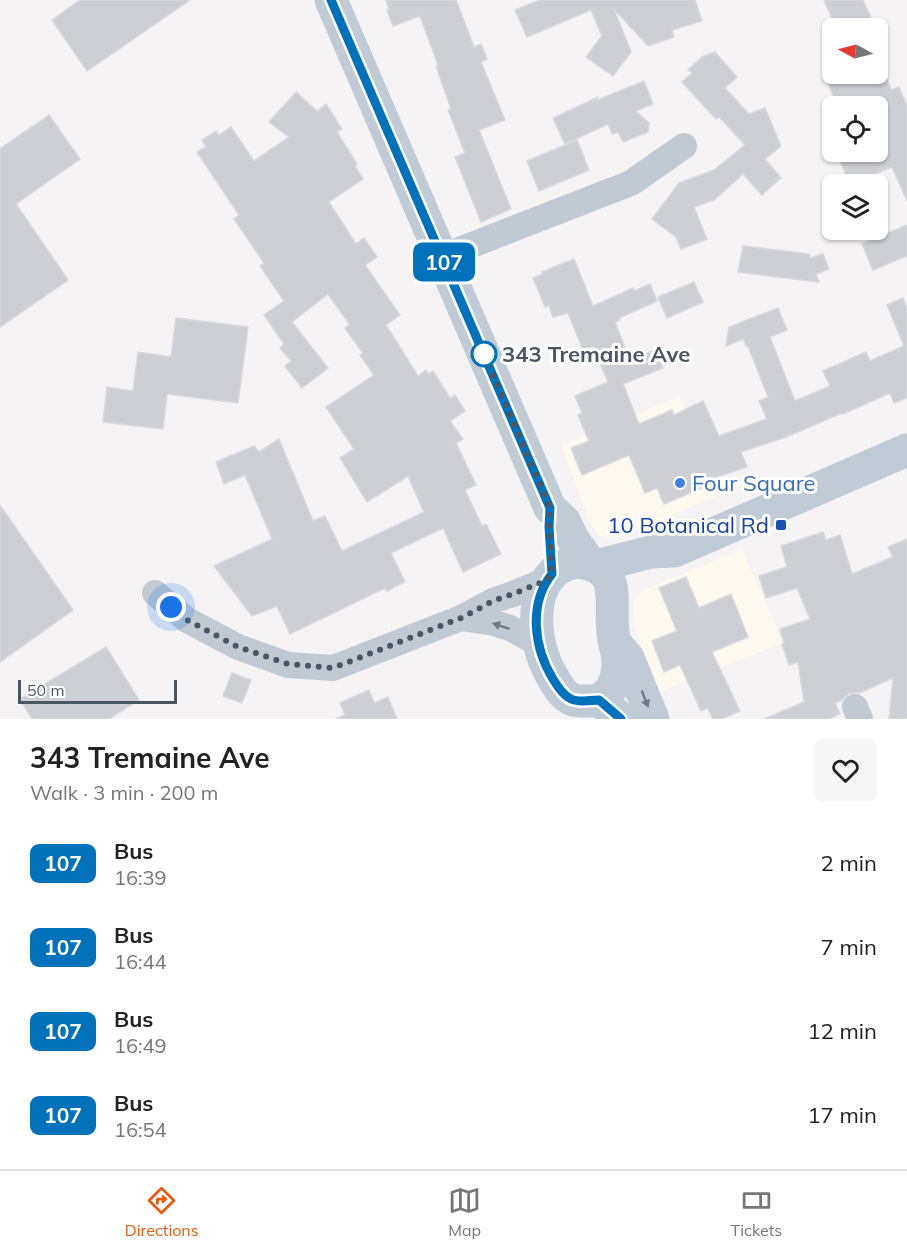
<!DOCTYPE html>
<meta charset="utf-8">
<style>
body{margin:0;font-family:Mulish,sans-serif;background:#f6f6f6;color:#222;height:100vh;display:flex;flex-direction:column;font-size:22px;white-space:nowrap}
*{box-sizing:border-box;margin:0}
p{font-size:20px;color:#767676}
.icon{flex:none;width:33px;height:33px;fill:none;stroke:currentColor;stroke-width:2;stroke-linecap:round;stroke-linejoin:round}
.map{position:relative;height:719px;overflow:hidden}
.details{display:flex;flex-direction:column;background:#fff;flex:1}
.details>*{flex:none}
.badge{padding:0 12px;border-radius:9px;font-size:21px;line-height:39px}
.needle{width:39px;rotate:277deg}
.fabs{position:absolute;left:822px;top:18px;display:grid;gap:12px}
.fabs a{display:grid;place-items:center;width:66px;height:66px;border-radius:9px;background:#fff;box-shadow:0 2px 4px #0004;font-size:30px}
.scale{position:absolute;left:18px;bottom:15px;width:159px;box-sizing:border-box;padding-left:6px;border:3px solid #4a5661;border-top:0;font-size:16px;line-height:21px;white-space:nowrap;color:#4a5661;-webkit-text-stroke:4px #fff;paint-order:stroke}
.you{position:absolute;width:30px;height:30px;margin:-15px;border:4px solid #fff;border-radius:50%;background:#1a73e8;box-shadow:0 0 0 9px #1a73e833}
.map>.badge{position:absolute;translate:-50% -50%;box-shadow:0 0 0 3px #fff}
.round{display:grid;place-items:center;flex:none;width:63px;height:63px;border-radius:9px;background:#f6f6f6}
.head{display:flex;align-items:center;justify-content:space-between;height:102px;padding:0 30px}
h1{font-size:28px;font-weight:700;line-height:45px}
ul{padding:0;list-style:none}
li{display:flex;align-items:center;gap:18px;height:84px;padding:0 30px}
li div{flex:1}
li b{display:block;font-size:22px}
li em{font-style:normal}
li .badge{min-width:66px;font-weight:700;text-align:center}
.menu{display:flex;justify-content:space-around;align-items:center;height:84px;border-top:2px solid #e0e0e0;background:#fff;font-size:16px;color:#767676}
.menu a{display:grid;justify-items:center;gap:3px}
.menu .active{color:#ea580c}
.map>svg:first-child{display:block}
</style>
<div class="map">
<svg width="907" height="719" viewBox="0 0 907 719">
<rect width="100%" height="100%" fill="#f5f3f3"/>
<!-- commercial -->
<g fill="#fdf9ef">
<polygon points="680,396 722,494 615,539 600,536 590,523 561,445"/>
<polygon points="742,549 783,643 659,692 632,621 634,600 644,590"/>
</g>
<!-- building -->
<g fill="#cdcfd5" stroke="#d7d9de" stroke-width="1.5">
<polygon points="80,0 190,0 87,71 52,20"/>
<polygon points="386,0 456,0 474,47 481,44 487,59 481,62 505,120 479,130 511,209 481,222 455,157 465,153 448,110 451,109 436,66 438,65 420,16 393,26 387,10 389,9"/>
<polygon points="540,0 695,0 702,21 672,30 674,37 648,46 614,9 631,52 613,76 586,57 602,36 591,10 527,37 515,10"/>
<polygon points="824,0 863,0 872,20 850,28 836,28"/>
<polygon points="715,52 737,77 725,88 749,114 765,108 781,146 765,159 781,178 762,195 743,174 714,200 694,207 707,239 681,249 676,237 652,219 679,183 714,170 745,145 719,117 716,119 682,82 692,73 688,70 702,57"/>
<polygon points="825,74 885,74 891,90 899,87 907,106 907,201 892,167 850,184 840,161 861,152 878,152 878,106 837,106"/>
<polygon points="644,81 653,104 636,111 649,123 648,132 623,142 618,132 612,134 608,124 565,144 553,118 598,97 595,101"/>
<polygon points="296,92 317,111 326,104 342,129 337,132 357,164 355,166 363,179 329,202 356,244 364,238 377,257 365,265 400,315 386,325 418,376 426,370 428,374 433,371 450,398 455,395 465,411 450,421 463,439 456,443 476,485 465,490 482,526 486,524 501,554 463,572 443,528 391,553 405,582 387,591 385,588 290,634 277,606 252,616 214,566 272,539 245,475 224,484 216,462 254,446 259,452 279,439 313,521 325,516 342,551 424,512 408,476 367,502 340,458 354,449 326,407 374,375 360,355 363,353 345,328 350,325 328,294 292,322 328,368 302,388 285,366 291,361 280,348 284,344 264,315 284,301 260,266 264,263 234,219 239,215 197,152 206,147 202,140 216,131 219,135 231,127 254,161 289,137 269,122"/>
<polygon points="49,115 80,159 16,204 68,280 0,327 0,149"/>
<polygon points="577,140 589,170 539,191 527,161"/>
<polygon points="907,225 907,256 873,270 862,244"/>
<polygon points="743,246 809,254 810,258 823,254 829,269 816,274 819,282 738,272"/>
<polygon points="574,259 593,306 633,288 634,291 650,284 657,301 619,318 620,320 615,322 630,360 655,350 663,368 623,384 639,424 672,410 674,415 703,401 719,436 767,419 759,401 768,397 748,346 746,346 743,339 726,346 729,327 778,308 787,330 770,337 795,401 830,386 823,371 866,352 870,361 904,346 887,305 903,298 907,309 907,398 894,403 890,393 843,414 842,413 786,437 741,452 747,467 702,482 704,487 664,504 657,488 645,493 629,455 582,475 571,448 589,441 578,415 582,413 575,396 608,382 593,346 583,350 568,313 553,317 549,306 545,307 533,278 543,274 542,272"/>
<polygon points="694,282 703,302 667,318 658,297"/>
<polygon points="176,318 248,327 238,403 167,394 163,429 103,422 107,387 133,391 138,352 171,357"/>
<polygon points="0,505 73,610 0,662"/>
<polygon points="823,532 826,540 840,535 852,574 893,557 888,547 907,539 907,719 889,719 893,678 859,693 849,693 842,700 835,703 840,714 829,719 764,719 804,702 798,662 789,665 782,644 784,643 780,629 810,619 797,588 766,598 759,576 787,567 781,546"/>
<polygon points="686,577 699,608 731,594 748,637 712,652 740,711 722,719 713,719 708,708 701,711 680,665 664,672 652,641 677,631 659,588"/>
<polygon points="106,647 139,700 109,719 32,719 20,699"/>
<polygon points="232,673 251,680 242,703 223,696"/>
<polygon points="369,690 374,703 388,697 397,719 336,719 345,715 340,703"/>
</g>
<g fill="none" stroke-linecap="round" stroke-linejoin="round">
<!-- street -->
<g stroke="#c1cad2" stroke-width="26">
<polyline points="441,257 631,183 684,146"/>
<polyline points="155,593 187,620 238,647 288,665 333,668 461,618 495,600 513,594 547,580"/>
<polyline points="461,618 494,623 510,628 538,643"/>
<polyline points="855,707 860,719"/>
</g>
<!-- secondary -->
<g stroke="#c1cbd6" stroke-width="33">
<polyline points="331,0 550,508 564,521 574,541 590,563"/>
<path d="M577,562C624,567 609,600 613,632C613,641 617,650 618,659C619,674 614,692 600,699C596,701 591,701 587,701C582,701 577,701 573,700C563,696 557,685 552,676C531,642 525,570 577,562Z"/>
<polyline points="596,566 651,552 674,551 907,450"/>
<polyline points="616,644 628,658 653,719"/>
<polyline points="599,700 621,719"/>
</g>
</g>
<!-- one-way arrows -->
<defs><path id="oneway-solid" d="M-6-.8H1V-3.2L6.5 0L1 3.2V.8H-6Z" transform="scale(1.5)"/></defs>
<use fill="#6e7983" href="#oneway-solid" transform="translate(501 626) rotate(-162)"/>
<use fill="#6e7984" href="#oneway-solid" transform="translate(645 699) rotate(69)"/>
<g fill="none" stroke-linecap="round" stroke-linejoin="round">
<!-- line casing -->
<g stroke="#fff" stroke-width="14">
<path id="line" d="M331,0L550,508L549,527L552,574C528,604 534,648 553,679C558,687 563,695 571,699C580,703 590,700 599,700L621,719"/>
</g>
<!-- line -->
<use href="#line" stroke="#0072bc" stroke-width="9"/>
<!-- walk -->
<polyline stroke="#4a5661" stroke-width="6" stroke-dasharray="0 10.8" points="171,607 187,620 238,647 288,664 333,668 461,618 495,600 513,594 547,580 552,574 549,527 550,508 484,354"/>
</g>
<!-- markers -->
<circle fill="#fff" stroke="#0072bc" stroke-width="3" cx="484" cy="354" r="12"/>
<circle fill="#3f7fe0" stroke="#fff" stroke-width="2" cx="680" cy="483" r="6"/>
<rect fill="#1a4fb4" stroke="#fff" stroke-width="2" x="775" y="519" width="12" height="12" rx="3"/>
<g text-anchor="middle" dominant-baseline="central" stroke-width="6" stroke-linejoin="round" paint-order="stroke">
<!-- stop labels -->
<g font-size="22" font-weight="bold" fill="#4a5661" stroke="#fff" text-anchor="start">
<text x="502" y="354">343 Tremaine Ave</text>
</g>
<!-- shop labels -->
<g font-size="22" fill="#366cbe" stroke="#fff" text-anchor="start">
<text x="692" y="483">Four Square</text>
</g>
<!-- transit labels -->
<g font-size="22" fill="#164399" stroke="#fff" text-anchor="end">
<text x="769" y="525">10 Botanical Rd</text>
</g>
</g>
</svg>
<div class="fabs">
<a><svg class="needle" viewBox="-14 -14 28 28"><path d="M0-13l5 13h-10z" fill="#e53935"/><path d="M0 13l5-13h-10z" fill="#767676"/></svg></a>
<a><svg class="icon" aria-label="locate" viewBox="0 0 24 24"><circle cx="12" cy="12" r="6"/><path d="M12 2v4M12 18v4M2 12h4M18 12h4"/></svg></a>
<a><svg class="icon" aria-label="layers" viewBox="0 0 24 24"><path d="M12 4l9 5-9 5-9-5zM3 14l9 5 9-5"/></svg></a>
</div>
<div class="scale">50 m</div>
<div class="you" style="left:171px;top:607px"></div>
<b class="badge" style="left:444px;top:262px;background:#0072bc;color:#fff">107</b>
</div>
<section class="details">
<div class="head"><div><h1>343 Tremaine Ave</h1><p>Walk · 3 min · 200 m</p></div><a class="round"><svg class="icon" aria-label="heart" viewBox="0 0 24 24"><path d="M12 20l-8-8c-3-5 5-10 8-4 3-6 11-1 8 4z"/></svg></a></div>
<ul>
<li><span class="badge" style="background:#0072bc;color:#fff">107</span><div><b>Bus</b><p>16:39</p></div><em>2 min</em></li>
<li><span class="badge" style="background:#0072bc;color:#fff">107</span><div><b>Bus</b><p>16:44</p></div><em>7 min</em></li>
<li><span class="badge" style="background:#0072bc;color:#fff">107</span><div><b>Bus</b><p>16:49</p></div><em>12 min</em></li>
<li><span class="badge" style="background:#0072bc;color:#fff">107</span><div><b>Bus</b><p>16:54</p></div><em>17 min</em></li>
</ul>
</section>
<nav class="menu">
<a class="active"><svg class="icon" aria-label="directions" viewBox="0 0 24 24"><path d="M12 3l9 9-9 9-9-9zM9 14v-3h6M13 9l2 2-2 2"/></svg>Directions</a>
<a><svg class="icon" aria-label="map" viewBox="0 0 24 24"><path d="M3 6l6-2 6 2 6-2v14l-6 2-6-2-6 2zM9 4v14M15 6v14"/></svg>Map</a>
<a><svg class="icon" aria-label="tickets" viewBox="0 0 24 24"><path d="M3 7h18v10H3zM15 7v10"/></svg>Tickets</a>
</nav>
